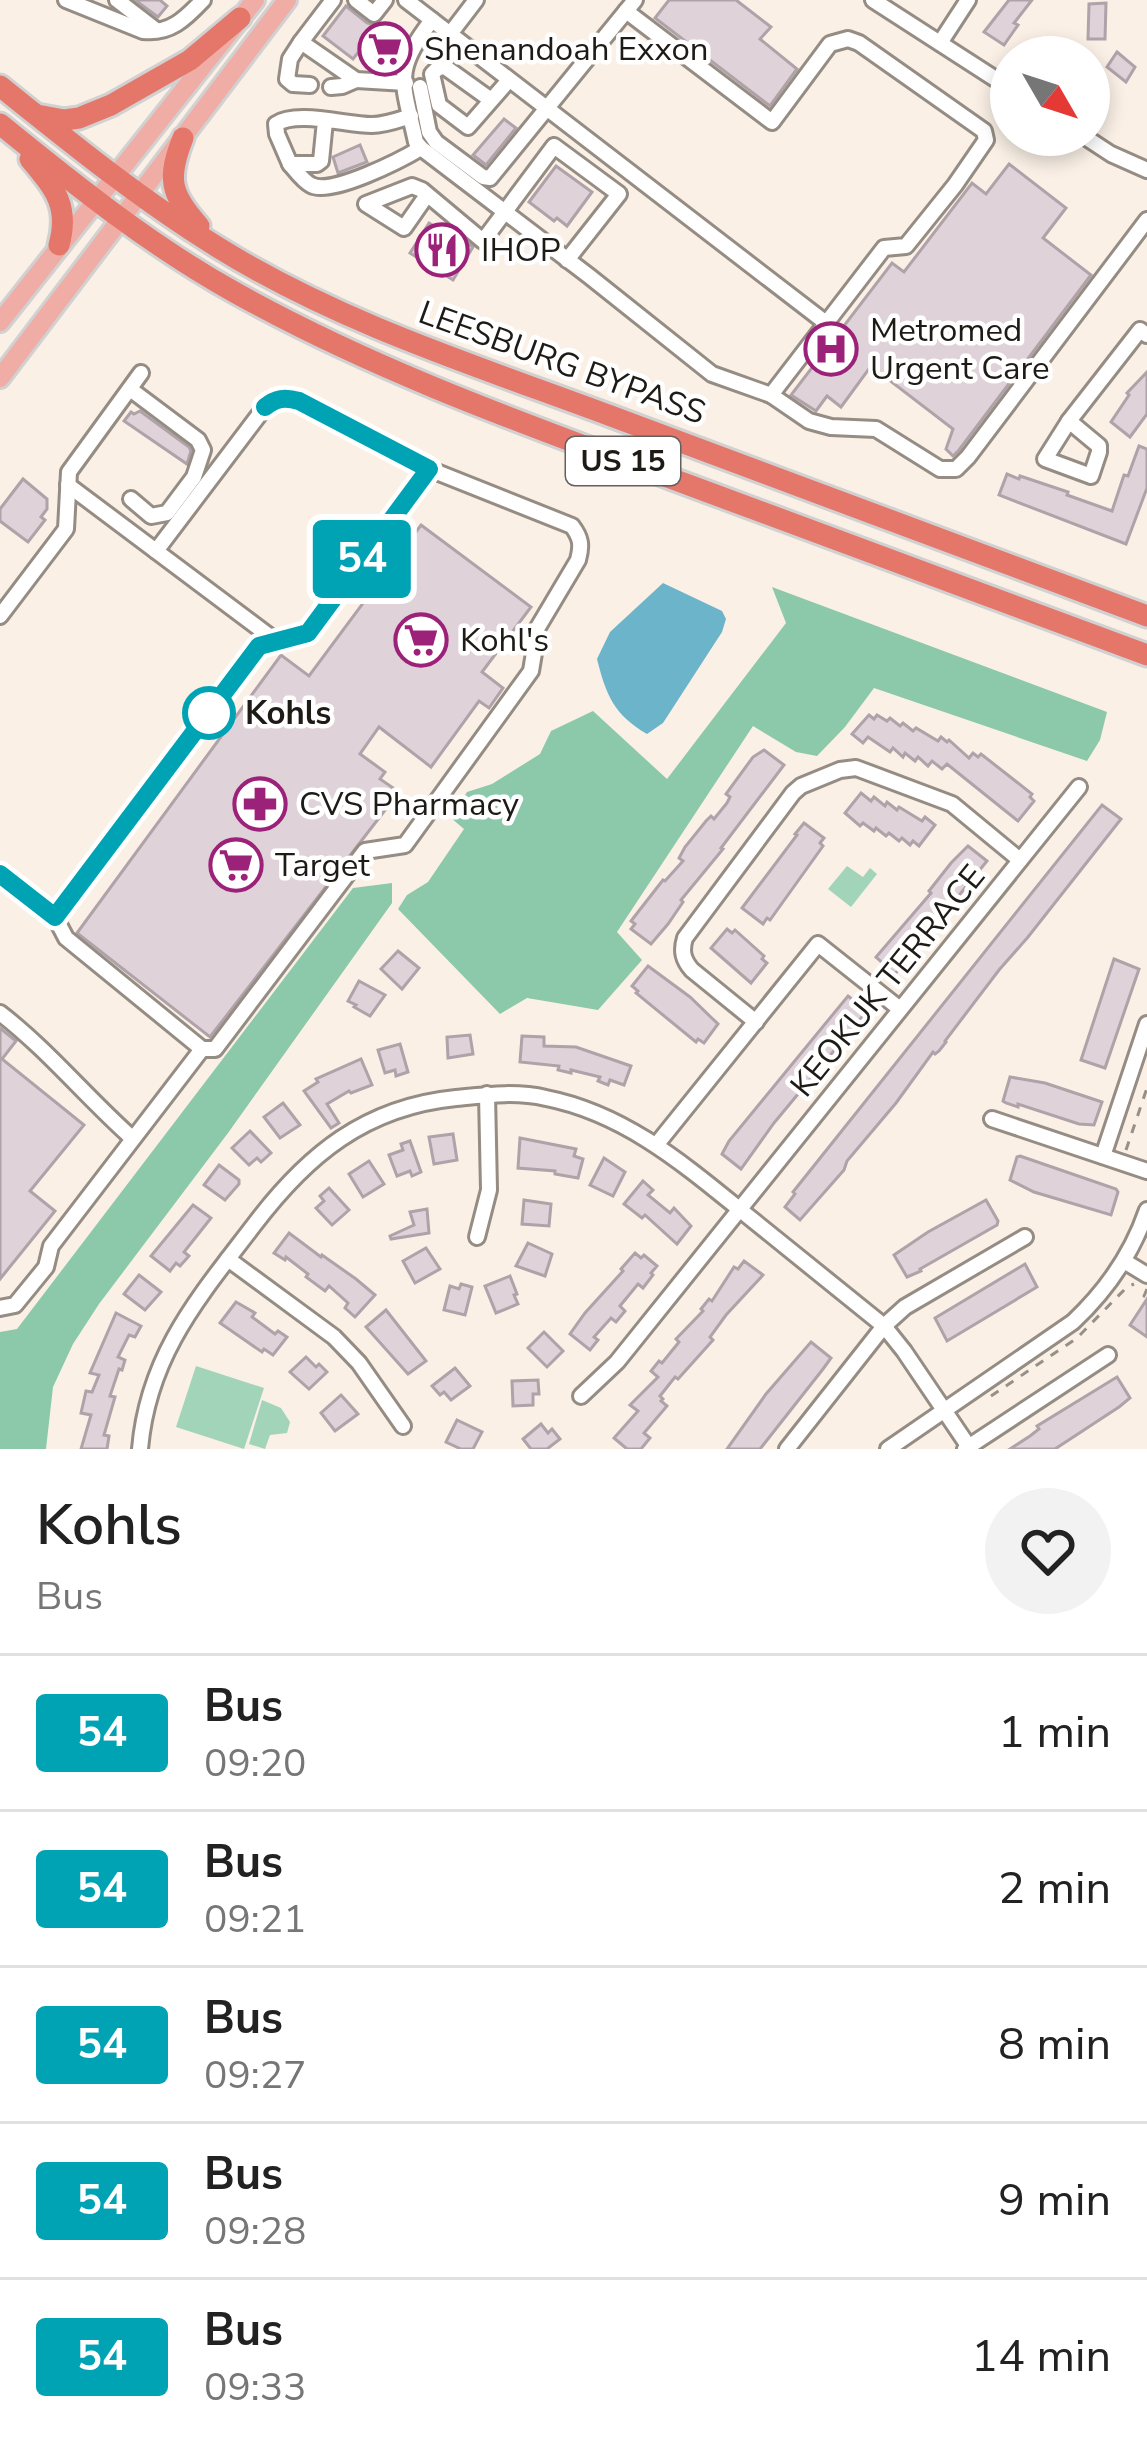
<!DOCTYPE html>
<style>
body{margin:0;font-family:"Nunito Sans",sans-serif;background:#f2f2f2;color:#222;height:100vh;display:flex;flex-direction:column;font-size:45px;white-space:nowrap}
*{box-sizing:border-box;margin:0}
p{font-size:39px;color:#767676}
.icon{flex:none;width:66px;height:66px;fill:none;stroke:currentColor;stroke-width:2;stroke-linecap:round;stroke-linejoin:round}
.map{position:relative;height:1449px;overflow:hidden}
.side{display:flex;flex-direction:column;background:#fff;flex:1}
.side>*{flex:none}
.badge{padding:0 24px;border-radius:9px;font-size:42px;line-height:78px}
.needle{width:78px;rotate:129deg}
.controls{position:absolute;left:990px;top:36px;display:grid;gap:24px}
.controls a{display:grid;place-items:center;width:120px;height:120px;border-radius:50%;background:#fff;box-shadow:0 6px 18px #0003;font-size:60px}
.map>.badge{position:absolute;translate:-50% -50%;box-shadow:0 0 0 6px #fff}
.round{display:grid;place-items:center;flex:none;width:126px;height:126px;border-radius:63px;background:#f2f2f2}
.headline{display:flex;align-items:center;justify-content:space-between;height:204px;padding:0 36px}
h1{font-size:57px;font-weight:600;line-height:90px}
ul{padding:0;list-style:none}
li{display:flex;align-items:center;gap:36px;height:156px;padding:0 36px;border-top:3px solid #e0e0e0}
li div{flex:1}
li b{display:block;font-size:45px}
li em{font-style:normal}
li .badge{min-width:132px;font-weight:700;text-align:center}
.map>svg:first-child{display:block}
</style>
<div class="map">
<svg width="1147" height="1449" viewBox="0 0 1147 1449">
<rect width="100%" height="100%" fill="#faf0e6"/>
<!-- green -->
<g fill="#a2d4ba">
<polygon points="847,866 863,877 870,868 877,874 851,907 828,889"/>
<polygon points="196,1366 264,1388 244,1449 176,1427"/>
<polygon points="262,1400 281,1408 290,1422 287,1433 270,1435 265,1449 249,1444"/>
</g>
<!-- forest -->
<g fill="#8bc9aa">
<polygon points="772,587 1107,712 1100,740 1087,761 874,688 845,727 817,756 796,752 753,726 617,932 642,960 598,1010 527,998 500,1014 398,909 407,895 428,882 464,829 451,818 467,792 492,784 540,754 551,731 593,711 667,779 786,623"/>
<polygon points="392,883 392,903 228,1133 99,1304 73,1344 53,1387 46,1449 0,1449 0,1332 17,1329 353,888"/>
</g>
<!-- water -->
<path fill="#6cb4c9" d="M663,583L722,611L726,619L722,632L663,723L647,734C614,715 606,695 597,659L610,632Z"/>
<!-- building -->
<g fill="#dfd2d8" stroke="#afa2a9" stroke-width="3">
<polygon points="135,0 160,0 167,6 158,17"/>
<polygon points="669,0 736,0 771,27 760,39 797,69 770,106 655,18"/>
<polygon points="1009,0 1032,0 1014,23 1018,25 1004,45 984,32"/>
<polygon points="1106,3 1105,39 1088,39 1089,4"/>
<polygon points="346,6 367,23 375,25 386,33 388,31 401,41 382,67 360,50 353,59 323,36"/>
<polygon points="1117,52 1135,67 1126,82 1107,67"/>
<polygon points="504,119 516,128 486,165 473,155"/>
<polygon points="360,145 367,162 338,173 333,157"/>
<polygon points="1009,164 1066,208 1043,238 1091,275 959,450 953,456 946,449 953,429 871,366 841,407 827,396 816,411 791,395 892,263 904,272 972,183 986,194"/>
<polygon points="556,166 592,192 567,226 557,218 554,221 529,202"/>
<polygon points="429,223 440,230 443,225 473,247 453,280 410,253"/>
<polygon points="1147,372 1147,414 1130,437 1111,422 1129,395 1127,393"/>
<polygon points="140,411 189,447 191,451 187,464 124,421 131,412 134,414"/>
<polygon points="1139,446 1147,449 1147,488 1126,544 999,495 1007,474 1019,479 1020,476 1068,492 1067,495 1112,511 1124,475 1128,476"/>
<polygon points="23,479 47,499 47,509 41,517 45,520 28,542 0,521 0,509"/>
<polygon points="421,525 531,607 482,672 503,688 489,708 479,701 431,767 379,727 360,754 385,772 380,779 399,792 210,1037 77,933 281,655 309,676"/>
<polygon points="869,715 874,719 877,715 887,721 890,718 900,726 903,723 913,731 916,728 938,741 941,737 947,742 949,740 969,758 973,753 978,757 981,754 1032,794 1030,797 1034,801 1018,821 947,764 942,769 932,761 928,766 918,757 915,761 905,753 903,757 893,748 890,752 868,737 863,743 852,734"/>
<polygon points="764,750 784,765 721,848 723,849 681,900 683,902 668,924 651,944 631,929 635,924 631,921 663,880 665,881 683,861 679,858 685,847 706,821 711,816 714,819 727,803 730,797 726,794 753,757"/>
<polygon points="861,793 871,801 874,797 885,806 887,802 897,810 899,807 922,821 925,817 935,825 919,846 913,841 910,845 902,838 899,841 889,833 886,836 876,828 874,831 863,823 860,826 845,813"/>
<polygon points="1102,805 1121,819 1028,937 999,970 945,1041 946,1042 939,1051 935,1054 933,1052 896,1103 847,1161 844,1170 800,1220 785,1207 795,1194 793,1192"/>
<polygon points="804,823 824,838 820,843 823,846 770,920 767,918 763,924 742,908 797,835 795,834"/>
<polygon points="968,846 987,861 895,974 876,957 931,893 929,891 951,863"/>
<polygon points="727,929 732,933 735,930 764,956 762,959 767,963 751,983 711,948"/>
<polygon points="398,951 419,968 402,989 381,969"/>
<polygon points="1114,959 1139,969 1105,1068 1081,1060"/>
<polygon points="648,966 690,997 718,1024 704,1043 698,1039 696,1042 636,993 638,991 632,986"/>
<polygon points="359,981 385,995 370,1016 354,1007 356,1005 348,1001"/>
<polygon points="848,996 867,1011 774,1123 741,1169 722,1154 729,1141"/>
<polygon points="0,1028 16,1041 2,1059 84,1125 30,1191 55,1211 0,1279"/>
<polygon points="470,1035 473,1054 448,1058 447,1037"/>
<polygon points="522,1036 544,1037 544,1046 576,1047 631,1066 624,1085 610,1080 608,1085 598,1081 600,1077 571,1070 571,1073 558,1070 559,1066 520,1062"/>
<polygon points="400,1044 408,1072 396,1076 395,1070 385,1073 378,1050"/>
<polygon points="361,1059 372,1085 351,1093 349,1091 327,1104 339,1123 331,1128 304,1091 318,1082 316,1079"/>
<polygon points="1010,1077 1045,1083 1102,1102 1094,1125 1079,1124 1018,1104 1018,1107 1006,1103 1003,1101"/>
<polygon points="283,1103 300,1125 280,1138 264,1117"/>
<polygon points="250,1131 271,1153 261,1162 257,1158 249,1165 232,1148"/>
<polygon points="453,1134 457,1160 434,1164 429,1137"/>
<polygon points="520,1138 576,1149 574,1156 583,1159 578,1178 555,1174 555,1171 518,1168"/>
<polygon points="410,1141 421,1172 412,1176 410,1171 397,1176 389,1155 403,1150 401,1144"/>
<polygon points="1020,1156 1116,1189 1118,1192 1111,1215 1034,1192 1010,1180 1017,1157"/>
<polygon points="604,1158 625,1172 613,1196 590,1185"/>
<polygon points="369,1161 384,1184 363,1197 349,1174"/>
<polygon points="219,1165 239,1180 239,1184 225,1200 204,1185"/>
<polygon points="643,1181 653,1190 648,1195 670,1213 674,1208 691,1226 677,1244 645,1215 642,1218 624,1204"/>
<polygon points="329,1188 349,1210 332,1225 316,1208 324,1201 320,1196"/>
<polygon points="524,1200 551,1204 549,1226 522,1224"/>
<polygon points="986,1200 998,1221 997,1225 920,1269 921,1271 907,1277 894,1255 928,1232"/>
<polygon points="193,1205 211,1218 184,1252 189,1256 180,1266 176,1263 170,1271 151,1256"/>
<polygon points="427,1209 429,1233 391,1239 390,1236 414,1225 410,1212"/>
<polygon points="289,1233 321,1257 322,1255 356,1279 375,1295 355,1317 345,1308 348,1303 329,1286 325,1291 306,1277 308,1274 286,1257 285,1260 274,1253"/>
<polygon points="528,1243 552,1254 545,1276 516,1266"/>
<polygon points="426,1248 440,1269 415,1283 403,1261"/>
<polygon points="635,1253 641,1258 644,1255 657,1266 651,1273 653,1275 643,1288 638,1284 620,1306 625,1311 616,1322 611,1318 594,1337 598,1340 590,1350 570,1334 585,1313 623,1271 621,1269"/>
<polygon points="744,1261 763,1275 726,1315 710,1337 713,1340 678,1379 675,1377 660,1396 663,1399 661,1401 667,1406 644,1433 650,1438 641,1449 627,1449 614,1438 638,1411 630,1405 658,1377 651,1371 659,1361 662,1363 679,1342 676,1339 703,1311 701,1309 709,1299 712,1301 734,1267 738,1269"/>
<polygon points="1025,1264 1037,1287 947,1341 935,1318"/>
<polygon points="139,1275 161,1292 145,1310 124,1294"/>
<polygon points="510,1276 517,1294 514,1295 518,1304 496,1313 485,1286"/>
<polygon points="461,1284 472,1287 465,1315 444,1310 450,1286 459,1289"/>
<polygon points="1147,1299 1147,1337 1130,1325"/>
<polygon points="236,1302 255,1313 252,1317 275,1334 278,1331 287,1337 273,1355 264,1349 262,1352 220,1323"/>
<polygon points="386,1310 426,1361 408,1374 366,1327"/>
<polygon points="116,1313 141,1326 135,1337 129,1335 118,1357 125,1360 122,1370 119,1369 110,1396 115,1397 104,1435 109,1436 107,1449 81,1449 91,1415 81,1413 86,1391 92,1392 99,1375 90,1373"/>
<polygon points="544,1332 563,1351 547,1367 528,1348"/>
<polygon points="811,1342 831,1358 823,1369 760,1449 727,1449 766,1394"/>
<polygon points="306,1357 316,1367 319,1364 327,1372 309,1389 290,1372"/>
<polygon points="455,1368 470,1386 451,1400 444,1392 440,1395 432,1386"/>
<polygon points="1117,1377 1130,1398 1119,1407 1055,1449 1010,1449 1030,1436 1039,1429 1037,1426"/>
<polygon points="538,1380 539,1394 533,1394 533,1405 513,1406 512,1381"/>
<polygon points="341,1395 358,1414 335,1431 321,1413"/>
<polygon points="457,1420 482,1432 473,1449 461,1449 446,1442"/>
<polygon points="541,1424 548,1433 552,1429 560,1439 547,1449 531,1449 523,1439"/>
</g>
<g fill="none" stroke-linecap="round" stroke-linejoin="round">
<!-- minor casing -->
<g stroke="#958c83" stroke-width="20">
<g id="minor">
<path d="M66,0L143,31C170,34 185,19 203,0"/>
<polyline points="117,0 156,30"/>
<polyline points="333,0 301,42 356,80 406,83"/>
<polyline points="356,0 374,14 385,0"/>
<polyline points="406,0 826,323"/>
<polyline points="873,0 1011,89"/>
<path d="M432,20C392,72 403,82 416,142L421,148L589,276L712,374L771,395L884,248L906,246L955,185L986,140L984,131L859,43L848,39L830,44L772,122L626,11"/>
<polyline points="450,34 476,0"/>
<polyline points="301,42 290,59 287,79 293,84 310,85"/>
<polyline points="940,43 968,0"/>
<polyline points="331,87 342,86 356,80"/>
<polyline points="420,87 429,132 436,142 483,177 490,178 635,0"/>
<polyline points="491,100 445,67 438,68 432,74 439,105 468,127 509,80"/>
<path d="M325,121L321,161L317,164H290L277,134L276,124C297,110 346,125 372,125C385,125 398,120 411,116"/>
<polyline points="1082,135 1111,154 1147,170"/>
<path d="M290,164C296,171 303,181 311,185C331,196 401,160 421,148"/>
<polyline points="427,195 404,228 366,204 412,186 422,190 483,241 554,146 619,194 567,260"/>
<polyline points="130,389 198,440 203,450 194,477 167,513 151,516 131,499"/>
<polyline points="771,395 809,421 831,427 876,429 940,469 956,469 968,457 1147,220"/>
<polygon points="1069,421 1099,446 1099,452 1091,476 1045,459"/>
<polyline points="1069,421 1140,330 1147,335"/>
<polyline points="68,485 276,641"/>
<polyline points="0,616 66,529 69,472 141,373"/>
<path d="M0,874L55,917L259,646L308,633L429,469L299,401C285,397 276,398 265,407L156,551"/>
<path d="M0,1013C48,1050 87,1098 132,1138"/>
<path d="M756,1022L692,970C683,960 681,951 685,938L793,793L801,786L840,770L856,768L952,804L1020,860"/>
<path d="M202,1049H215L365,851L405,845L531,671L534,653L531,639L578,560C582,545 581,538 572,526L429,469"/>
<polyline points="992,1119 1147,1171"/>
<polyline points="657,1144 818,944 900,1009"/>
<polyline points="1103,1156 1147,1024"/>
<polyline points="477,1237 489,1190 487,1094"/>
<polyline points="228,1259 334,1337 359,1363 403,1426"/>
<polyline points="1124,1261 1147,1275"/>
<polyline points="0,1308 15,1305 46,1267 51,1246 202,1049 66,938 55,917"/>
<polyline points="581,1396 617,1362 1079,787"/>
<path d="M140,1449C148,1355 199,1297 254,1225C307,1155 365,1107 456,1098C486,1095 516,1091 546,1098C627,1114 687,1167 749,1217C794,1253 839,1290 884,1326L904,1351L969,1447"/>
<polyline points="787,1449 884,1326 905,1307 1025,1237"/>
<path d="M888,1449L1073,1322C1107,1290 1132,1254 1147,1210"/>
<polyline points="965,1449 1108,1355"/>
</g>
</g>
<!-- major casing -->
<g stroke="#d2d1d1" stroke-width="24">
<g id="major">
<polyline points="0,322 255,0"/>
<polyline points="0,378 287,0"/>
</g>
</g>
<!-- highway casing -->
<g stroke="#d2d1d1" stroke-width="27">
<g id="highway">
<path d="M0,86C71,143 141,200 219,248C340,323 477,366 611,416C789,482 968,549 1147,616"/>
<polyline points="37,115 64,120 79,118 111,105 190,60 240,18"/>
<path d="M0,124C75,185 151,246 236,293C374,370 522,423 670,478C829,537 988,596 1147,655"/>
<path d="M183,138C167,178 170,194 199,226"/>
<path d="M30,159C54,188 70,205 59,245"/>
</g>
</g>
<!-- path -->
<g stroke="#979089" stroke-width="3" stroke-dasharray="9 9" stroke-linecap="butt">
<polyline points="1126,1150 1147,1088"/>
<polyline points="1147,1289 1144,1296 1147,1298"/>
<polyline points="991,1396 1077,1338 1127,1287 1134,1284"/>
</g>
<!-- minor -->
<use href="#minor" stroke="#fff" stroke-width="14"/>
<!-- major -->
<use href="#major" stroke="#efada6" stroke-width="18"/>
<!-- highway -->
<use href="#highway" stroke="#e5766a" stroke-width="21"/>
</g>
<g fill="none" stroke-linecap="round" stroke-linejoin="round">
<!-- line casing -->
<g stroke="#fff" stroke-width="27">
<path id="line" d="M0,874L55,917L259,646L308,633L429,469L299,401C285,397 276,398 265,407"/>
</g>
<!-- line -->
<use href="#line" stroke="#00a3b4" stroke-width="18"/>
</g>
<!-- icons -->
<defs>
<g id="supermarket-ring" transform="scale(2.7)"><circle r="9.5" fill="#fff" stroke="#9c2179" stroke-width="1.5"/><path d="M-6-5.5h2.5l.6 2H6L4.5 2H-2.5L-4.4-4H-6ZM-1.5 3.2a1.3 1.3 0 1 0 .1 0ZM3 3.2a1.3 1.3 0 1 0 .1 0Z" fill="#9c2179"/></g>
<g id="restaurant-ring" transform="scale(2.7)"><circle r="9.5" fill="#fff" stroke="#9c2179" stroke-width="1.5"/><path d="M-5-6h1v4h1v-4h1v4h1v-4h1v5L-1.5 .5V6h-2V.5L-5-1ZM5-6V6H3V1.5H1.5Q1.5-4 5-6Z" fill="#9c2179"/></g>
<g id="hospital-ring" transform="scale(2.7)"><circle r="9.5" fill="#fff" stroke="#9c2179" stroke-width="1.5"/><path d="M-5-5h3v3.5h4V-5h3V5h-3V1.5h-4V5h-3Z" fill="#9c2179"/></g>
<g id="pharmacy-ring" transform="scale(2.7)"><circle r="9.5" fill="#fff" stroke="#9c2179" stroke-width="1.5"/><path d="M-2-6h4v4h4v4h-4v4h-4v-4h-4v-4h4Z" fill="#9c2179"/></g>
</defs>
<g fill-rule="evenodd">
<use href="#supermarket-ring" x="385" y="49"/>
<use href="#restaurant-ring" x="442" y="250"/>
<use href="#hospital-ring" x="831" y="349"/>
<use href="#supermarket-ring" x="421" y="640"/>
<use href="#pharmacy-ring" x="260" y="804"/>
<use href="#supermarket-ring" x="236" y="865"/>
</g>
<!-- markers -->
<circle fill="#fff" stroke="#00a3b4" stroke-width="6" cx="209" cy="713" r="24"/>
<g text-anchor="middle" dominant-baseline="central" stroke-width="9" stroke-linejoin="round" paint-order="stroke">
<!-- shield labels -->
<rect fill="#fff" stroke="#625f5d" stroke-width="3" x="566" y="437" width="114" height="48" rx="9"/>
<g font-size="30" font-weight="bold" fill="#1e1b17">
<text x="623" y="461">US 15</text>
</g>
<!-- poi labels -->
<g font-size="33" fill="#1e1b17" stroke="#fff" text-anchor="start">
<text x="424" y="49">Shenandoah Exxon</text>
<text x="481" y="250">IHOP</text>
<text x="870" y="330">Metromed<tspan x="870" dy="38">Urgent Care</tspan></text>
<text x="460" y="640">Kohl's</text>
<text x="299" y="804">CVS Pharmacy</text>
<text x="275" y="865">Target</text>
</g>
<!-- street labels -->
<g font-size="33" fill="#1e1b17" stroke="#fff">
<text transform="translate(562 363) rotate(20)">LEESBURG BYPASS</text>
<text transform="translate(888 981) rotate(-51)">KEOKUK TERRACE</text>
</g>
<!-- stop labels -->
<g font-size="33" font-weight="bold" fill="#1e1b17" stroke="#fff" text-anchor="start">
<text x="245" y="713">Kohls</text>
</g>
</g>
</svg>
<div class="controls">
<a><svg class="needle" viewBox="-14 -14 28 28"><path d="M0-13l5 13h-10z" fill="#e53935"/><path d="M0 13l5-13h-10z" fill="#767676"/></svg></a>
</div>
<b class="badge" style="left:362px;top:559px;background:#00a3b4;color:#fff">54</b>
</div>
<section class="side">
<div class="headline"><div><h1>Kohls</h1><p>Bus</p></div><a class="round"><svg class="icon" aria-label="heart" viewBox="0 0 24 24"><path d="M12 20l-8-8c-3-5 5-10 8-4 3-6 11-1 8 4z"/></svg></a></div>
<ul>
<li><span class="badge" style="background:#00a3b4;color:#fff">54</span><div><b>Bus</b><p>09:20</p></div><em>1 min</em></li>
<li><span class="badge" style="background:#00a3b4;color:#fff">54</span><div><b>Bus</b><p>09:21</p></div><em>2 min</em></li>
<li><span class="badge" style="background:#00a3b4;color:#fff">54</span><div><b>Bus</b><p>09:27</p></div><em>8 min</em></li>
<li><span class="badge" style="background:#00a3b4;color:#fff">54</span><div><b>Bus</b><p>09:28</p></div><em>9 min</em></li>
<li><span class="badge" style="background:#00a3b4;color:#fff">54</span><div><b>Bus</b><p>09:33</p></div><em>14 min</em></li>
</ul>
</section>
